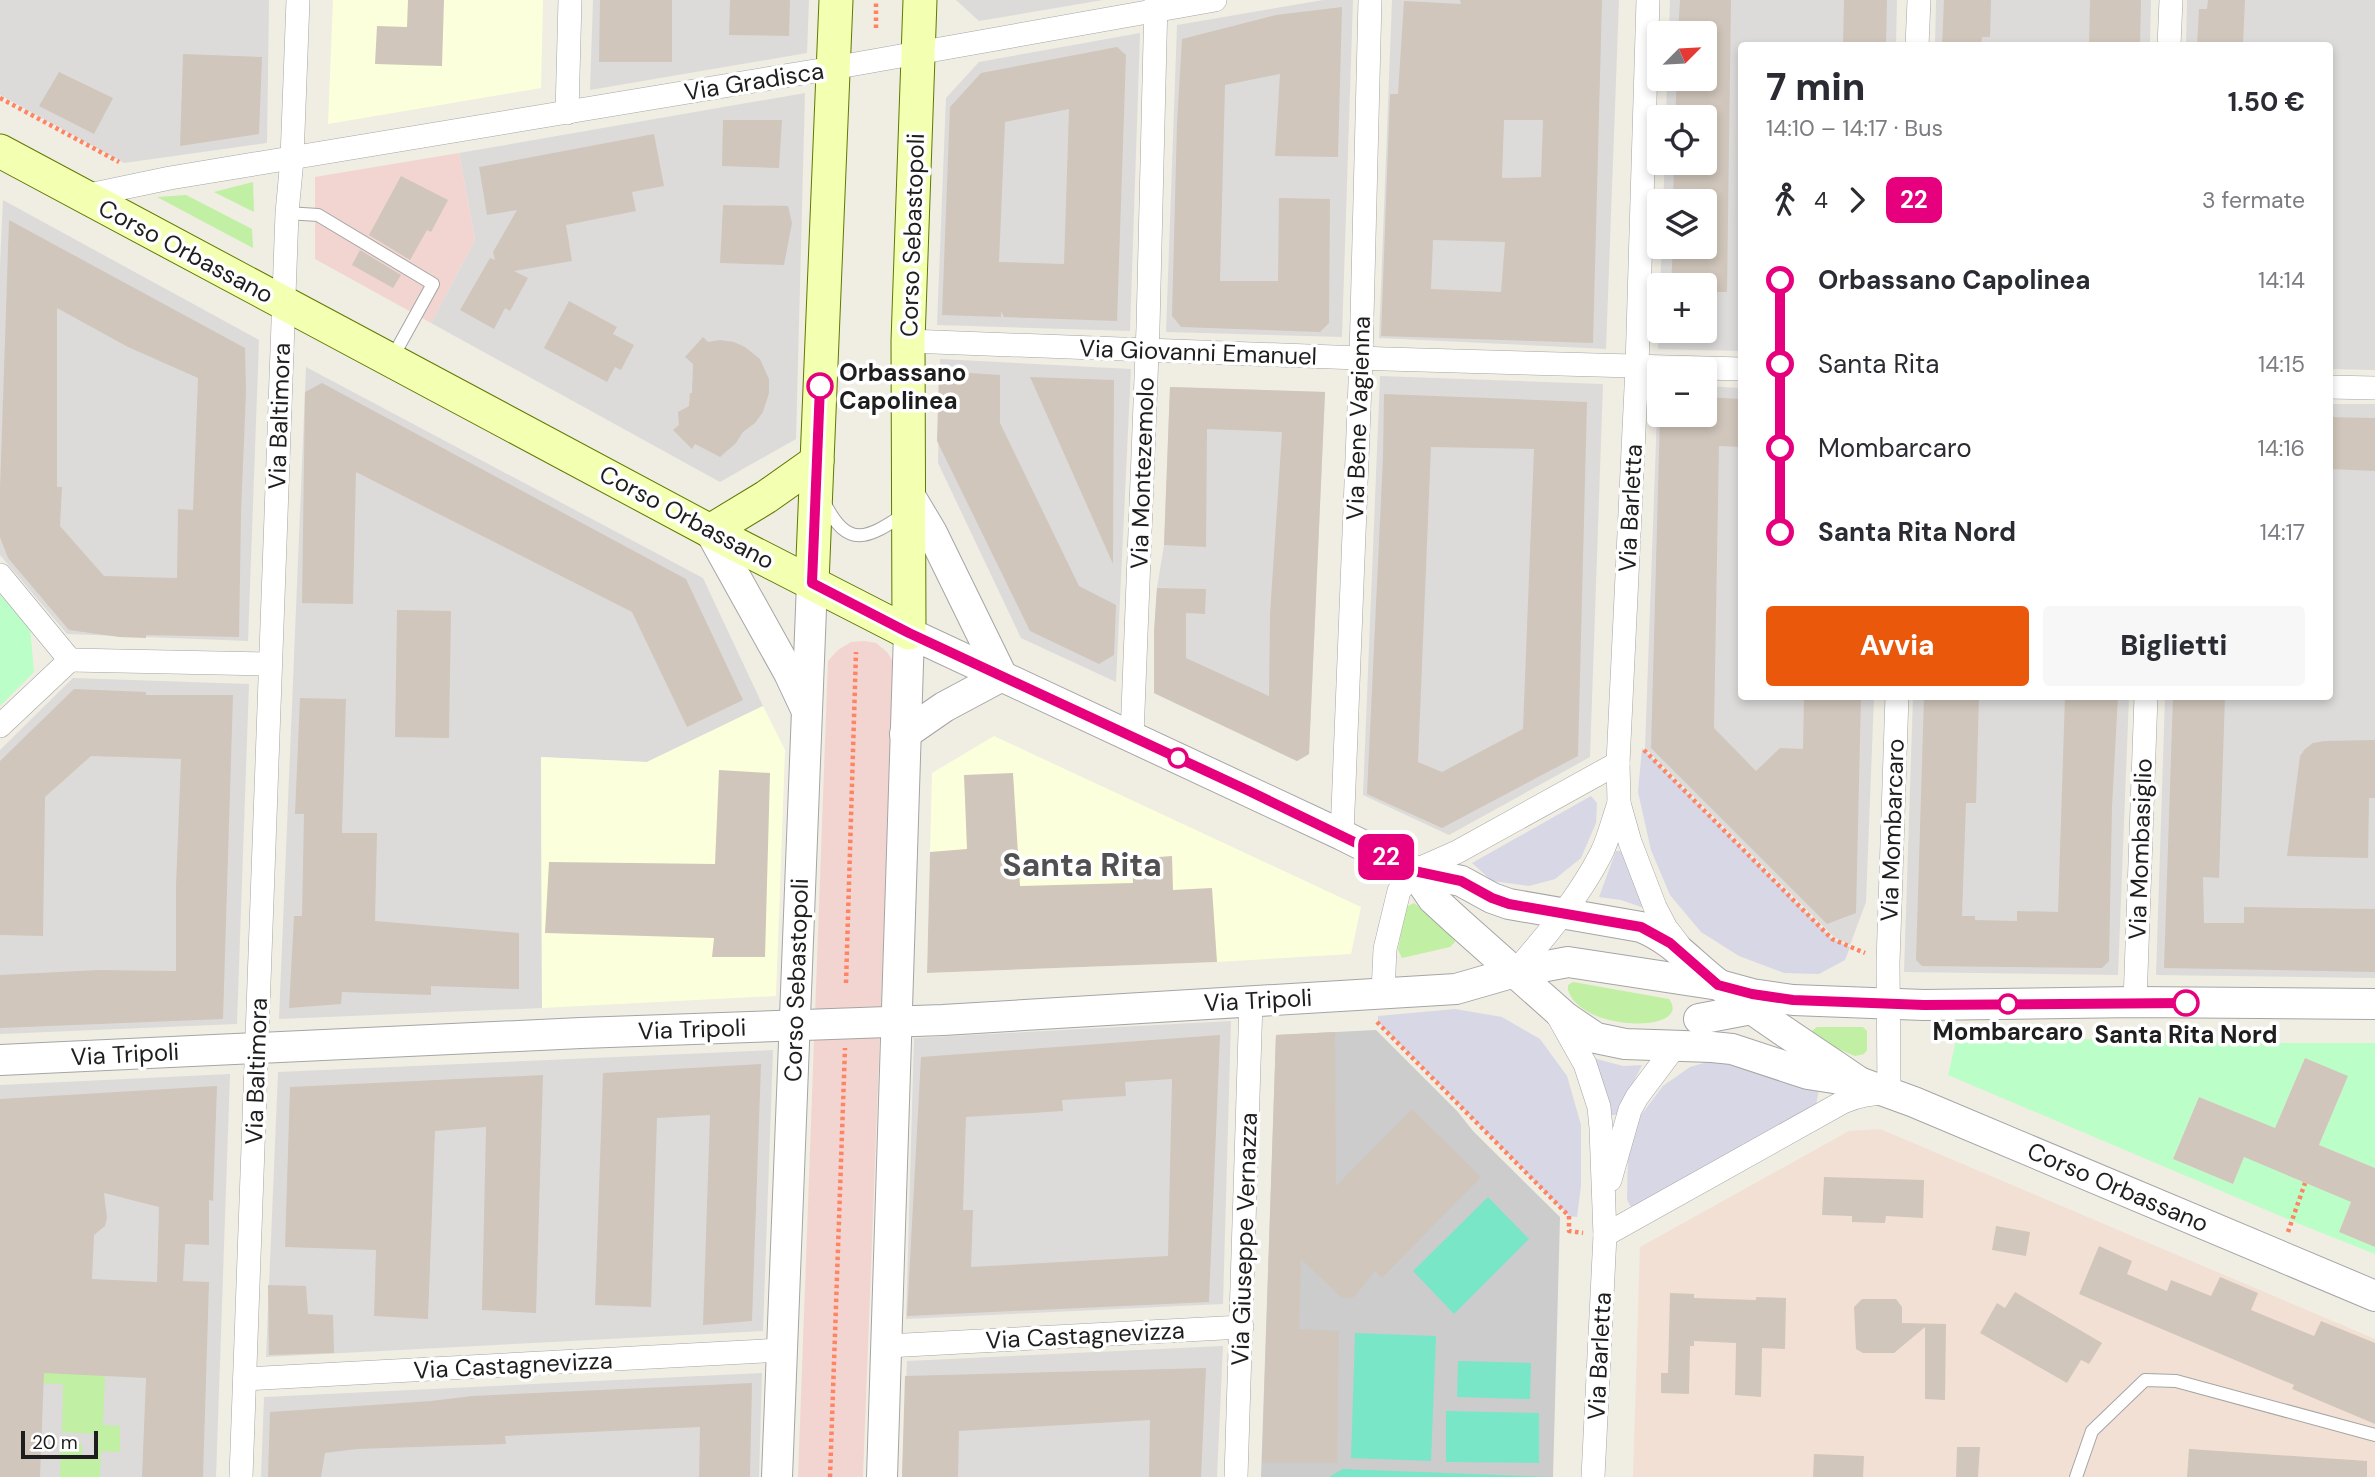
<!DOCTYPE html>
<html lang="it">
<meta charset="utf-8">
<style>
body{margin:0;font-family:"DM Sans",sans-serif;background:#f7f7f7;color:#2b2b33;height:100vh;display:flex;flex-direction:column;font-size:26px;white-space:nowrap}
*{box-sizing:border-box;margin:0}
p{font-size:23px;color:#7c7c81}
.icon{flex:none;width:38px;height:38px;fill:none;stroke:currentColor;stroke-width:2;stroke-linecap:round;stroke-linejoin:round}
.map{position:relative;flex:1;overflow:hidden}
.details{position:absolute;left:1738px;top:42px;width:595px;height:658px;display:flex;flex-direction:column;background:#fff;border-radius:7px;box-shadow:0 4px 10px #0003}
.details>*{flex:none}
.badge{padding:0 14px;border-radius:10px;font-size:24px;line-height:46px}
.needle{width:46px;rotate:66deg}
.buttons{position:absolute;left:1647px;top:21px;display:grid;gap:14px}
.buttons a{display:grid;place-items:center;width:70px;height:70px;border-radius:7px;background:#fff;box-shadow:0 4px 10px #0003;font-size:35px}
.scale{position:absolute;left:21px;bottom:18px;width:77px;box-sizing:border-box;padding-left:7px;border:4px solid #1e1e1e;border-top:0;font-size:19px;line-height:24px;white-space:nowrap;color:#1e1e1e;-webkit-text-stroke:5px #fff;paint-order:stroke}
.map>.badge{position:absolute;translate:-50% -50%;box-shadow:0 0 0 4px #fff}
.legs{display:flex;align-items:center;gap:10px;height:77px;padding:0 28px;font-size:23px}
.legs p{margin-inline-start:auto}
.overview{display:flex;align-items:center;justify-content:space-between;height:119px;padding:0 28px}
h1{font-size:38px;font-weight:800;line-height:52px}
.cta{display:flex;gap:14px;margin-top:auto;padding:14px 28px}
.cta a{flex:1;height:80px;border-radius:7px;background:#ea580c;color:#fff;font-size:28px;font-weight:800;line-height:80px;text-align:center}
.cta a+a{background:#f7f7f7;color:#2b2b33}
ul{padding:0 28px;list-style:none}
li{display:flex;align-items:center;gap:24px;height:84px;font-size:26px}
li i{display:grid;place-items:center;width:10px;height:100%;margin:0 9px;background:currentColor}
li i::after{content:'';width:18px;height:18px;margin:-9px;border:5px solid;border-radius:50%;background:#fff}
li p{margin-inline-start:auto}
li:first-child i{background:linear-gradient(#0000 50%,currentColor 0)}
li:last-child i{background:linear-gradient(currentColor 50%,#0000 0)}
.map>svg:first-child{display:block}
</style>
<div class="map">
<svg width="2375" height="1477" viewBox="0 0 2375 1477">
<rect width="100%" height="100%" fill="#f0ede3"/>
<!-- residential -->
<g fill="#dcdbda">
<polygon points="0,0 269,0 267,143 124,163 0,95"/>
<polygon points="593,0 809,0 807,53 590,90"/>
<polygon points="956,0 1103,0 979,21"/>
<polygon points="1323,0 1353,0 1342,337 1166,332 1177,25"/>
<polygon points="1392,0 1619,0 1606,349 1379,338"/>
<polygon points="1670,0 1897,0 1896,45 1741,46 1741,351 1658,349 1659,329 1704,331 1704,285 1660,285 1662,247 1704,247 1704,201 1663,201 1665,163 1704,163 1704,117 1666,117 1667,79 1704,79 1704,33 1669,33"/>
<polygon points="1936,0 2151,0 2150,45 1935,46"/>
<polygon points="2187,0 2375,0 2375,370 2329,369 2329,46 2186,46"/>
<polygon points="1140,33 1130,331 937,325 946,98 979,62"/>
<polygon points="805,93 796,439 720,482 431,323 475,240 459,153"/>
<polygon points="3,200 259,340 248,641 67,634 0,555 0,265"/>
<polygon points="940,359 1131,369 1116,682 1021,638 938,463"/>
<polygon points="306,367 703,578 763,706 647,762 541,757 542,1008 279,1019"/>
<polygon points="1380,376 1603,384 1590,757 1449,835 1363,795"/>
<polygon points="1658,385 1659,415 1704,415 1705,386 1741,388 1741,696 1874,697 1866,902 1850,945 1834,937 1645,748"/>
<polygon points="1170,387 1325,392 1309,754 1297,761 1154,693 1154,635 1157,588 1164,545"/>
<polygon points="2329,404 2375,404 2375,978 2156,975 2165,697 2329,696"/>
<polygon points="73,678 249,684 237,1024 0,1034 0,750"/>
<polygon points="1913,697 2129,697 2118,975 1904,972"/>
<polygon points="1231,1021 1223,1304 906,1319 914,1038"/>
<polygon points="773,1050 763,1331 266,1357 278,1072"/>
<polygon points="230,1074 216,1477 0,1477 0,1085"/>
<polygon points="1223,1346 1217,1477 902,1477 907,1361"/>
<polygon points="762,1373 759,1477 261,1477 264,1397"/>
</g>
<!-- commercial -->
<g fill="#f2d5d0">
<polygon points="459,153 475,240 431,323 315,259 315,177"/>
<polygon points="864,641 876,643 887,652 894,663 863,1477 798,1477 828,661 838,650 851,642"/>
</g>
<!-- education -->
<g fill="#fcffdc">
<polygon points="333,0 543,0 541,88 328,124"/>
<polygon points="763,706 785,750 776,996 542,1008 541,757 647,762"/>
<polygon points="994,736 1361,907 1351,954 1217,962 927,973 932,773"/>
</g>
<!-- religious -->
<polygon fill="#ccc" points="1376,1030 1458,1112 1473,1131 1560,1217 1553,1477 1261,1477 1276,1035"/>
<!-- military -->
<polygon fill="#f3e0d4" points="1880,1129 2375,1339 2375,1477 1633,1477 1640,1247 1849,1131"/>
<!-- grass -->
<g fill="#c1efa4">
<polygon points="253,182 254,212 214,192"/>
<polygon points="186,195 252,229 253,248 157,197"/>
<polygon points="1414,903 1454,935 1455,942 1450,947 1402,958 1398,950 1406,907"/>
<path d="M1573,982L1669,999C1694,1033 1581,1033 1568,990V985Z"/>
<polygon points="1817,1027 1863,1027 1867,1031 1867,1050 1864,1054 1855,1056 1815,1039 1812,1031"/>
<polygon points="0,1371 105,1375 103,1425 120,1426 120,1452 101,1451 100,1477 60,1477 61,1443 82,1444 82,1455 95,1455 96,1434 62,1432 63,1384 0,1382"/>
</g>
<!-- park -->
<g fill="#bbfec7">
<polygon points="0,595 30,628 34,672 0,706"/>
<polygon points="1957,1037 2291,1043 2375,1043 2375,1168 2319,1145 2348,1076 2305,1058 2275,1128 2199,1097 2173,1159 2233,1184 2244,1157 2351,1202 2339,1232 2375,1247 2375,1254 2297,1223 1948,1075"/>
</g>
<!-- pitch -->
<g fill="#79e6c7">
<polygon points="1488,1197 1529,1239 1454,1314 1413,1271"/>
<polygon points="1355,1333 1436,1336 1431,1461 1351,1458"/>
<polygon points="1458,1361 1531,1363 1530,1399 1457,1397"/>
<polygon points="1446,1411 1539,1413 1539,1463 1446,1462"/>
<polygon points="1343,1469 1553,1477 1329,1477"/>
</g>
<!-- plaza -->
<g fill="#d8d7e6">
<polygon points="1642,748 1832,939 1850,947 1845,960 1819,974 1784,973 1739,956 1701,932 1670,895 1651,850 1638,792"/>
<polygon points="1591,796 1597,803 1596,823 1581,858 1555,879 1529,886 1492,881 1472,863"/>
<polygon points="1616,851 1622,851 1644,908 1621,900 1599,897"/>
<polygon points="1455,1009 1502,1017 1540,1039 1567,1076 1581,1125 1581,1186 1577,1217 1569,1216 1378,1022 1378,1016"/>
<polygon points="1593,1058 1623,1066 1642,1065 1617,1115 1611,1115 1608,1096"/>
<polygon points="1717,1059 1819,1090 1816,1105 1637,1217 1627,1200 1628,1157 1641,1115 1663,1086 1690,1067"/>
</g>
<!-- building -->
<g fill="#d0c6bb" fill-rule="evenodd">
<polygon points="408,0 444,0 442,66 375,64 377,26 407,27"/>
<polygon points="600,0 672,0 672,62 599,62"/>
<polygon points="730,0 790,0 789,36 729,35"/>
<path d="M1460,0H1602L1593,343L1381,336L1390,94H1398L1404,1L1461,4ZM1504,120H1543L1541,177L1502,178ZM1433,240L1505,242L1501,292L1431,289Z"/>
<polygon points="1680,0 1731,0 1727,292 1704,292 1704,285 1671,285 1673,247 1704,247 1704,201 1673,201 1674,163 1704,163 1704,117 1675,117 1677,79 1704,79 1704,33 1678,33"/>
<polygon points="1844,0 1887,0 1886,46 1843,46"/>
<polygon points="1944,0 1991,0 1990,37 1982,37 1981,46 1942,46"/>
<polygon points="2090,0 2141,0 2140,46 2089,46"/>
<polygon points="2208,0 2245,0 2243,46 2197,46 2199,9 2207,9"/>
<polygon points="1342,7 1338,157 1275,156 1280,74 1225,85 1220,281 1278,281 1279,198 1330,199 1329,323 1320,332 1181,327 1172,316 1177,123 1182,39 1276,15"/>
<path d="M1117,47L1126,55L1117,321L1004,317L1001,311V317L942,315L950,107L981,73ZM1069,109L1064,264L999,262L1005,122Z"/>
<polygon points="183,54 262,57 259,134 180,146"/>
<polygon points="59,72 113,98 94,134 39,106"/>
<polygon points="723,120 782,120 779,168 722,166"/>
<polygon points="654,134 664,186 632,192 636,211 566,225 572,261 514,271 528,278 510,311 505,308 494,329 460,310 490,258 495,260 493,252 517,210 487,215 479,167"/>
<polygon points="401,176 448,200 431,232 427,230 410,260 369,235"/>
<polygon points="723,205 788,206 792,223 784,265 720,263"/>
<path d="M9,220L245,348L246,392L241,513L239,637L146,635V638L119,637L69,630L8,558L0,537V489ZM57,308L128,347L198,378L193,510L178,509L177,578L104,576L60,526L62,487H57Z"/>
<polygon points="360,250 401,275 393,288 352,265"/>
<polygon points="569,301 617,327 613,334 634,345 621,370 615,367 607,382 544,348"/>
<polygon points="703,337 708,342 720,340 734,342 745,347 760,359 769,379 769,393 763,412 755,423 743,432 736,443 720,457 695,444 692,449 673,430 679,425 678,412 689,406 690,393 692,393 693,364 685,357"/>
<polygon points="939,371 1000,375 1000,423 1079,586 1116,605 1114,655 1099,664 1030,631 937,441"/>
<polygon points="1030,377 1114,380 1113,564"/>
<polygon points="322,383 686,579 743,700 687,727 632,612 356,472 353,604 302,603 305,392"/>
<polygon points="1170,387 1325,392 1309,754 1297,761 1154,693 1154,631 1157,588 1206,589 1205,614 1186,613 1186,658 1269,696 1270,614 1282,432 1207,429 1206,547 1164,545"/>
<path d="M1384,394L1587,402L1578,756L1442,828L1367,794L1383,457ZM1431,447L1534,449L1523,729L1442,772L1418,762Z"/>
<polygon points="1704,397 1741,399 1741,447 1719,446 1714,728 1756,771 1780,748 1803,749 1804,696 1861,696 1856,913 1827,924 1651,748 1660,415 1704,415"/>
<polygon points="2329,417 2375,418 2375,471 2329,469"/>
<polygon points="397,610 451,611 449,738 395,737"/>
<polygon points="74,689 146,692 146,695 233,695 223,1019 0,1028 0,975 98,970 176,971 176,886 181,759 91,756 45,797 43,936 0,935 0,761"/>
<polygon points="1924,696 1979,696 1976,803 1966,803 1962,916 1975,916 1975,920 2017,921 2017,911 2058,912 2065,696 2118,696 2112,807 2109,961 2102,968 1922,966 1916,960"/>
<polygon points="2173,696 2225,696 2219,878 2203,877 2204,923 2244,923 2244,907 2375,909 2375,972 2164,968"/>
<polygon points="300,698 346,699 342,833 377,833 375,921 519,933 519,989 431,986 431,995 342,992 341,1004 289,1008 294,916 302,916 304,814 295,814"/>
<polygon points="2375,740 2375,798 2369,798 2368,858 2287,856 2300,756 2305,749 2313,743 2324,741"/>
<polygon points="719,770 770,773 765,957 712,957 714,938 545,933 549,862 715,864"/>
<polygon points="1013,773 1020,886 1133,883 1132,859 1172,856 1173,890 1212,888 1217,962 927,973 930,852 967,849 964,775"/>
<polygon points="1335,1032 1336,1186 1412,1109 1481,1177 1382,1278 1375,1271 1354,1297 1342,1298 1301,1259 1299,1329 1339,1331 1337,1463 1262,1463 1276,1035"/>
<path d="M1220,1035L1209,1302L907,1316L921,1057ZM1172,1079L1168,1256L971,1267L973,1210H963L966,1117L1063,1111L1062,1100L1126,1096L1125,1082Z"/>
<polygon points="2305,1058 2348,1076 2319,1145 2375,1168 2375,1247 2339,1232 2351,1202 2244,1157 2233,1184 2173,1159 2199,1097 2275,1128"/>
<polygon points="761,1064 752,1321 703,1325 710,1115 657,1118 651,1307 595,1305 603,1073"/>
<polygon points="543,1075 536,1313 482,1310 486,1127 435,1131 428,1319 374,1316 376,1250 285,1247 290,1087"/>
<path d="M217,1086L213,1201L209,1200V1245L185,1244L183,1281L209,1282L203,1477H142L146,1378L44,1373L40,1477H0V1099ZM104,1193L159,1207L157,1282L92,1279L94,1235L105,1226L107,1218Z"/>
<polygon points="1824,1177 1924,1180 1923,1218 1886,1216 1885,1223 1852,1222 1852,1216 1822,1215"/>
<polygon points="1996,1226 2030,1232 2026,1256 1992,1250"/>
<polygon points="2099,1246 2132,1261 2127,1274 2167,1291 2171,1280 2211,1296 2220,1277 2258,1293 2251,1310 2314,1336 2321,1321 2375,1343 2375,1424 2292,1389 2294,1385 2079,1294"/>
<polygon points="268,1285 306,1286 308,1314 333,1315 334,1353 269,1355"/>
<polygon points="2015,1292 2102,1343 2089,1364 2081,1360 2067,1383 1980,1333 1997,1303 2005,1308"/>
<polygon points="1670,1293 1694,1294 1694,1298 1756,1300 1756,1297 1786,1298 1785,1349 1762,1348 1761,1397 1735,1395 1736,1343 1694,1341 1694,1346 1690,1346 1689,1394 1661,1393 1661,1373 1668,1373"/>
<polygon points="1862,1299 1896,1299 1902,1307 1902,1323 1946,1324 1945,1400 1925,1399 1925,1327 1894,1353 1863,1353 1856,1349 1854,1307"/>
<polygon points="1206,1368 1201,1477 1149,1477 1150,1420 959,1431 958,1477 902,1477 905,1376"/>
<polygon points="752,1383 750,1477 699,1477 700,1427 505,1436 506,1444 357,1449 325,1453 321,1477 268,1477 270,1412 431,1401 472,1396"/>
<polygon points="1957,1447 1980,1447 1978,1477 1956,1477"/>
<polygon points="2189,1449 2367,1461 2367,1477 2187,1477"/>
<polygon points="1814,1454 1864,1456 1863,1477 1813,1477"/>
</g>
<g fill="none" stroke-linecap="round" stroke-linejoin="round">
<!-- service casing -->
<g stroke="#a5a5a5" stroke-width="14">
<g id="service">
<polyline points="287,213 318,215 433,284 391,360"/>
<path d="M824,502C848,550 867,539 906,513"/>
<polyline points="2076,1477 2092,1431 2145,1380 2176,1381 2375,1435"/>
</g>
</g>
<!-- minor casing -->
<g stroke="#a5a5a5" stroke-width="24">
<g id="minor">
<polyline points="1648,0 1637,367 1618,763 1619,803 1630,842 1655,907 1666,928 1679,945"/>
<polyline points="1917,46 1919,0"/>
<polyline points="2169,46 2171,0"/>
<polyline points="567,113 570,0"/>
<polyline points="84,196 170,178 833,68 1215,0"/>
<polyline points="908,341 1386,359 1741,369"/>
<polyline points="2329,387 2375,388"/>
<polyline points="0,575 70,660 0,726"/>
<polyline points="70,660 270,664"/>
<polyline points="1132,736 1148,327 1156,0"/>
<polyline points="1342,835 1361,358 1370,0"/>
<path d="M1515,972C1546,936 1579,897 1601,854C1609,838 1613,820 1619,803"/>
<polyline points="1383,993 1385,949 1399,891 1414,871 1457,852 1618,763"/>
<polyline points="2135,1002 2146,696"/>
<polyline points="1558,1016 1585,1064 1599,1107 1601,1128 1605,1235 1593,1477"/>
<polyline points="1610,1180 1630,1110 1637,1097 1676,1045"/>
<path d="M1605,1235L1843,1102C1859,1095 1872,1093 1889,1093L1888,963L1897,696"/>
<polyline points="887,1346 1242,1327"/>
<polyline points="245,1379 782,1350"/>
<polyline points="241,1477 287,213 292,159 298,0"/>
<polyline points="1236,1477 1251,1001"/>
</g>
</g>
<!-- tertiary casing -->
<g stroke="#a5a5a5" stroke-width="32">
<g id="tertiary">
<polyline points="907,491 932,533 1002,676"/>
<polyline points="710,531 789,673 805,707"/>
<polyline points="905,734 944,707 1002,676"/>
<polyline points="1414,871 1433,899 1457,921 1565,1017 1596,1038 1625,1044 1712,1047 1732,1049 1808,1074 1859,1082 1914,1102 2375,1296"/>
<polyline points="1699,1019 1762,1007"/>
<polyline points="0,1060 581,1033 943,1020 1456,989 1515,972 1568,962 1719,985 1752,994 1793,1000 1924,1005 2135,1002 2375,1004"/>
<polyline points="777,1477 812,583"/>
<path d="M882,1477L909,633L1342,835L1414,871L1461,881L1492,898L1509,904L1641,927C1674,940 1694,967 1722,987C1766,1021 1813,1050 1859,1082"/>
</g>
</g>
<!-- secondary casing -->
<g stroke="#607900" stroke-width="35">
<g id="secondary">
<polyline points="0,151 710,531 909,633 908,341 920,0"/>
<polyline points="710,531 766,497 817,461"/>
<polyline points="812,583 836,0"/>
</g>
</g>
<!-- path -->
<g stroke="#ff8464" stroke-width="4.5" stroke-dasharray="3.5 3.5" stroke-linecap="butt">
<polyline points="876,28 876,0"/>
<polyline points="0,98 119,162"/>
<polyline points="1644,750 1832,939 1865,953"/>
<polyline points="846,983 856,652"/>
<polyline points="1377,1022 1569,1216 1569,1231 1583,1233"/>
<polyline points="2288,1232 2305,1183"/>
<polyline points="830,1477 845,1048"/>
</g>
<!-- service -->
<use href="#service" stroke="#fff" stroke-width="12"/>
<!-- minor -->
<use href="#minor" stroke="#fff" stroke-width="23"/>
<!-- tertiary -->
<use href="#tertiary" stroke="#fff" stroke-width="30"/>
<!-- secondary -->
<use href="#secondary" stroke="#f3ffb1" stroke-width="33"/>
</g>
<g fill="none" stroke-linecap="round" stroke-linejoin="round">
<!-- line-1 casing -->
<g stroke="#fff" stroke-width="16">
<polyline id="line-1" points="820,386 812,583 909,633 1249,791 1414,871 1461,881 1492,898 1509,904 1641,927 1670,943 1718,985 1752,994 1793,1000 1924,1005 2186,1003"/>
</g>
<!-- line-1 -->
<use href="#line-1" stroke="#e6007e" stroke-width="10"/>
</g>
<!-- markers -->
<g fill="#fff" stroke="#e6007e" stroke-width="3.5">
<circle cx="820" cy="386" r="12"/>
<circle cx="1178" cy="758" r="9"/>
<circle cx="2186" cy="1003" r="12"/>
<circle cx="2008" cy="1004" r="9"/>
</g>
<g text-anchor="middle" dominant-baseline="central" stroke-width="7" stroke-linejoin="round" paint-order="stroke">
<!-- street labels -->
<g font-size="24" fill="#1e1e1e" stroke="#fff">
<text transform="translate(754 81) rotate(-9)">Via Gradisca</text>
<text transform="translate(912 235) rotate(-88)">Corso Sebastopoli</text>
<text transform="translate(186 251) rotate(28)">Corso Orbassano</text>
<text transform="translate(1198 352) rotate(2)">Via Giovanni Emanuel</text>
<text transform="translate(279 416) rotate(-88)">Via Baltimora</text>
<text transform="translate(1358 418) rotate(-88)">Via Bene Vagienna</text>
<text transform="translate(1142 473) rotate(-88)">Via Montezemolo</text>
<text transform="translate(1630 508) rotate(-87)">Via Barletta</text>
<text transform="translate(687 517) rotate(28)">Corso Orbassano</text>
<text transform="translate(1892 830) rotate(-88)">Via Mombarcaro</text>
<text transform="translate(2140 849) rotate(-88)">Via Mombasiglio</text>
<text transform="translate(796 980) rotate(-88)">Corso Sebastopoli</text>
<text transform="translate(1258 1000) rotate(-3)">Via Tripoli</text>
<text transform="translate(692 1029) rotate(-2)">Via Tripoli</text>
<text transform="translate(125 1054) rotate(-3)">Via Tripoli</text>
<text transform="translate(256 1071) rotate(-88)">Via Baltimora</text>
<text transform="translate(2118 1187) rotate(23)">Corso Orbassano</text>
<text transform="translate(1244 1239) rotate(-88)">Via Giuseppe Vernazza</text>
<text transform="translate(1085 1335) rotate(-3)">Via Castagnevizza</text>
<text transform="translate(1599 1356) rotate(-87)">Via Barletta</text>
<text transform="translate(513 1365) rotate(-3)">Via Castagnevizza</text>
</g>
<!-- stop labels -->
<g font-size="24" font-weight="bold" fill="#1e1e1e" stroke="#fff">
<text x="839" y="372" text-anchor="start">Orbassano<tspan x="839" dy="28">Capolinea</tspan></text>
<text x="2008" y="1031">Mombarcaro</text>
<text x="2186" y="1034">Santa Rita Nord</text>
</g>
<!-- district labels -->
<g font-size="32" font-weight="bold" fill="#515151" stroke="#fff">
<text x="1082" y="865">Santa Rita</text>
</g>
</g>
</svg>
<div class="buttons">
<a><svg class="needle" viewBox="-14 -14 28 28"><path d="M0-13l5 13h-10z" fill="#e53935"/><path d="M0 13l5-13h-10z" fill="#7c7c81"/></svg></a>
<a><svg class="icon" aria-label="locate" viewBox="0 0 24 24"><circle cx="12" cy="12" r="6"/><path d="M12 2v4M12 18v4M2 12h4M18 12h4"/></svg></a>
<a><svg class="icon" aria-label="layers" viewBox="0 0 24 24"><path d="M12 4l9 5-9 5-9-5zM3 14l9 5 9-5"/></svg></a>
<a>+</a>
<a>−</a>
</div>
<div class="scale">20 m</div>
<b class="badge" style="left:1386px;top:857px;background:#e6007e;color:#fff">22</b>
<section class="details">
<div class="overview"><div><h1>7 min</h1><p>14:10 – 14:17 · Bus</p></div><b>1.50 €</b></div>
<div class="legs"><svg class="icon" aria-label="walk" viewBox="0 0 24 24"><circle cx="13" cy="4" r="2"/><path d="M13 8l-2 6 4 7M11 14l-3 7M7 12l3-4h3l4 4"/></svg>4<svg class="icon" aria-label="forward" viewBox="0 0 24 24"><path d="M9 5l7 7-7 7"/></svg><b class="badge" style="background:#e6007e;color:#fff">22</b><p>3 fermate</p></div>
<ul>
<li><i style="color:#e6007e"></i><b>Orbassano Capolinea</b><p>14:14</p></li>
<li><i style="color:#e6007e"></i><span>Santa Rita</span><p>14:15</p></li>
<li><i style="color:#e6007e"></i><span>Mombarcaro</span><p>14:16</p></li>
<li><i style="color:#e6007e"></i><b>Santa Rita Nord</b><p>14:17</p></li>
</ul>
<div class="cta"><a>Avvia</a><a>Biglietti</a></div>
</section>
</div>
